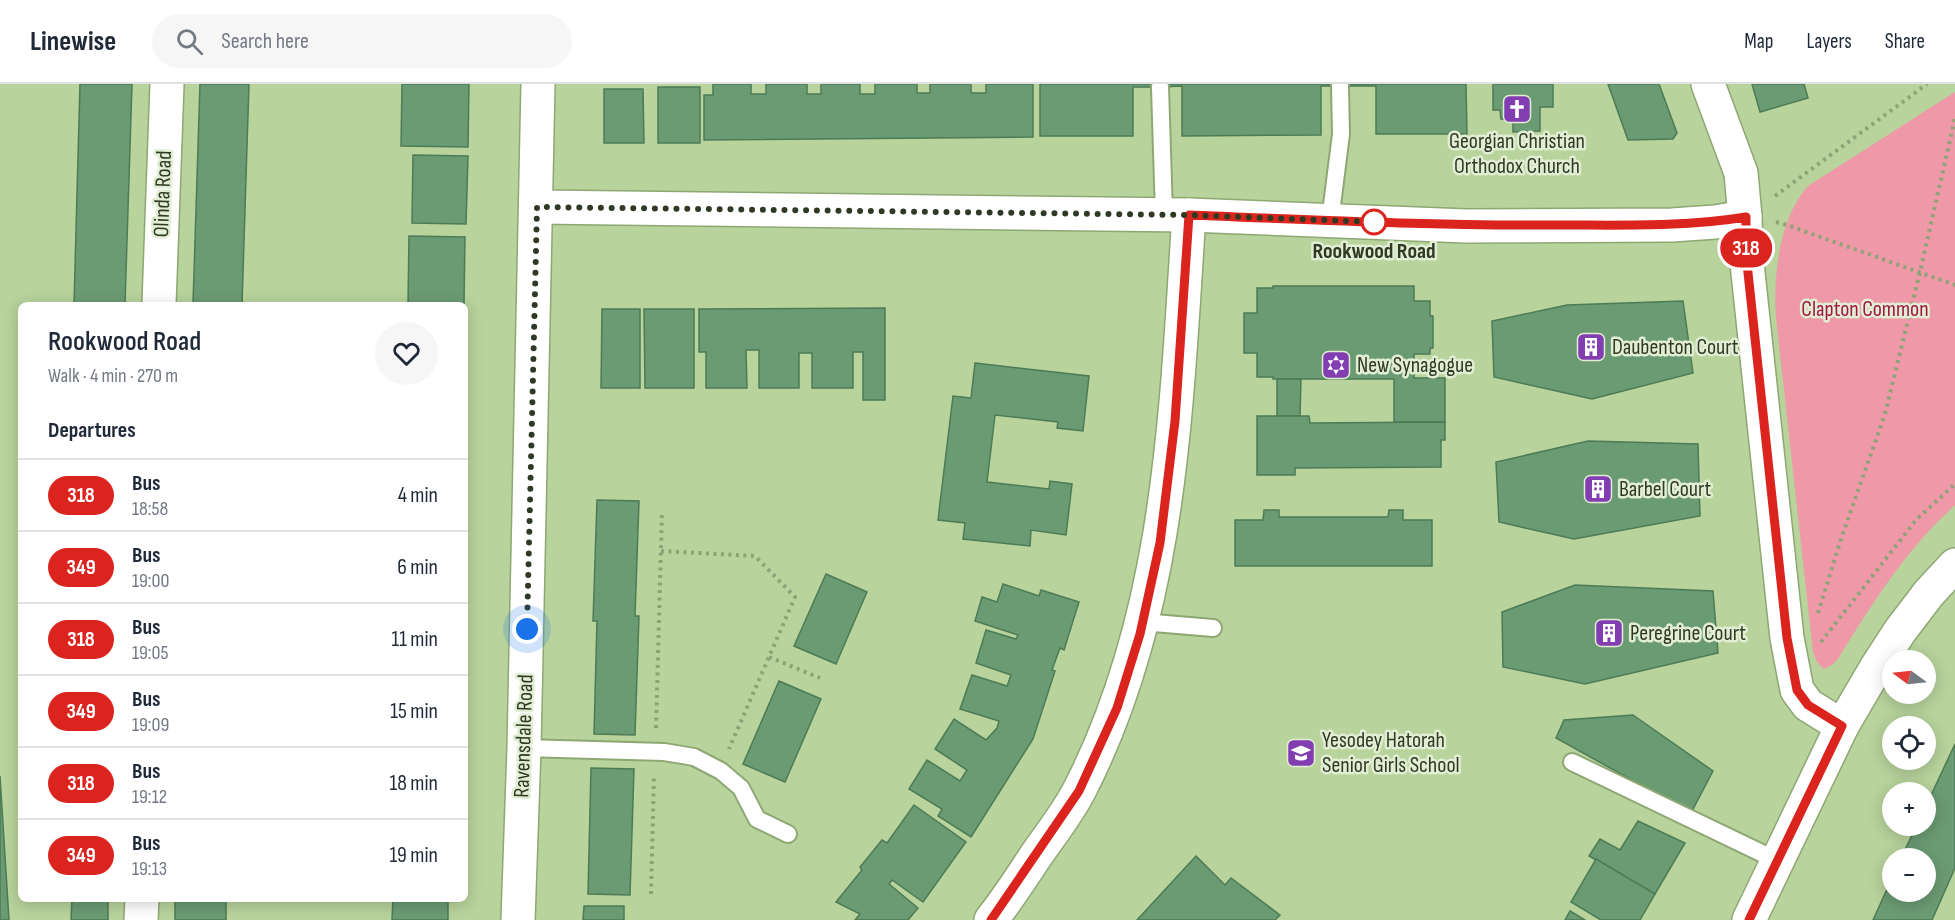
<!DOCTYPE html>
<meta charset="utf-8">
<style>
body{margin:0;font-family:"Sofia Sans Condensed",sans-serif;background:#f6f6f7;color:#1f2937;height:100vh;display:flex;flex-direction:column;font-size:22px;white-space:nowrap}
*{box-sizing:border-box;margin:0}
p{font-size:20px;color:#747a83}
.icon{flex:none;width:33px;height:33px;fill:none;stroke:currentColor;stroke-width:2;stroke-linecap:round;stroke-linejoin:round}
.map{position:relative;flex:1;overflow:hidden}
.drawer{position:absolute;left:18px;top:218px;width:450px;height:600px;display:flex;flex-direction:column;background:#fff;border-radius:9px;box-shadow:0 3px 15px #0003}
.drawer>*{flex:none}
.badge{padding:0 12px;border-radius:20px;font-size:21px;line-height:39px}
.needle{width:39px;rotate:285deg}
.tools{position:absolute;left:1882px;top:566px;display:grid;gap:12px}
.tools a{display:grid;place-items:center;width:54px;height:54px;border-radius:50%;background:#fff;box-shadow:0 3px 15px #0003;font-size:30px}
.you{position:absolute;width:30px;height:30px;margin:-15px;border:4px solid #fff;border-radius:50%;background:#1a73e8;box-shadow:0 0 0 9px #1a73e833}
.map>.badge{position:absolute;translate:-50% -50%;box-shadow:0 0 0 3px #fff}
h2{padding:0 30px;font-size:22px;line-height:54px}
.round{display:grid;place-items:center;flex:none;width:63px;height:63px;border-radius:32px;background:#f6f6f7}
.summary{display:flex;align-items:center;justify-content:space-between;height:102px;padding:0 30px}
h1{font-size:28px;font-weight:600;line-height:45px}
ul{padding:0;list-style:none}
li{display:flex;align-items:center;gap:18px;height:72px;padding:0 30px;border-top:2px solid #e0e1e3}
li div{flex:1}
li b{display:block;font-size:22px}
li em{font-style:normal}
li .badge{min-width:66px;font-weight:700;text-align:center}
header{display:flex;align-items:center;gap:36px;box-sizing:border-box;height:84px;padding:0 30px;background:#fff;border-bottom:2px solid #e0e1e3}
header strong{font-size:28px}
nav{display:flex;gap:33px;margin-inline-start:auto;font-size:21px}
.search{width:420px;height:54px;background:#f6f6f7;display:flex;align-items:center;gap:15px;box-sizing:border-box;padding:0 21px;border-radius:33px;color:#747a83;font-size:22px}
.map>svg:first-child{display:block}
</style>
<header>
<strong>Linewise</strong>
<div class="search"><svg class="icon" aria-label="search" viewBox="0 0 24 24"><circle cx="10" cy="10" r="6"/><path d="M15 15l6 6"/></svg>Search here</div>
<nav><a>Map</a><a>Layers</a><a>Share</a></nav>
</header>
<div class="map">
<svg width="1955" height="836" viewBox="0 0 1955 836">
<rect width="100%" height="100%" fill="#b8d39c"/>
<!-- green -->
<path fill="#ef98a7" d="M1955,8V421C1907,464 1871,521 1838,575L1832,581L1824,585L1817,578L1813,568L1776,234C1773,193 1779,134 1808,102Z"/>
<!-- building -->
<g fill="#6b9b73" stroke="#4c7b55" stroke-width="1.5">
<polygon points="80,0 132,0 125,220 74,220"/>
<polygon points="200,0 249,0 242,220 193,220"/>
<polygon points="402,0 469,0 468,63 401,62"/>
<polygon points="713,0 751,0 751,10 766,10 766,0 807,0 807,10 821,10 821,0 860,0 860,10 875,10 875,0 917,0 917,9 930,9 930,0 971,0 971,9 986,9 986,0 1033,0 1033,53 704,56 704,11 713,11"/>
<polygon points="1040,0 1466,0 1467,50 1376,50 1376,2 1321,2 1321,51 1182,52 1182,2 1160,3 1133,3 1133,52 1040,52"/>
<polygon points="1493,0 1553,0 1553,23 1540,23 1540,47 1513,48 1513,35 1501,35 1500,26 1493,26"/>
<polygon points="1608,0 1659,0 1677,49 1673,55 1628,56"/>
<polygon points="1752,0 1804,0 1808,14 1760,28"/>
<rect x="658" y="3" width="42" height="56"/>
<polygon points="604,5 643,5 644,59 604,59"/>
<polygon points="413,71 468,72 466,140 412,139"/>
<polygon points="409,152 465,153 464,220 408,220"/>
<polygon points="1273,202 1414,202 1414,217 1430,217 1430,232 1433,232 1433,264 1430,264 1430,270 1414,270 1414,294 1445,294 1445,338 1394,338 1394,295 1273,295 1273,293 1257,293 1257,269 1244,269 1244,229 1257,229 1257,204 1273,204"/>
<polygon points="1683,217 1693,289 1592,315 1494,293 1492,237 1567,221"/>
<polygon points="885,224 885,316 863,316 863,268 853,268 853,304 812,304 812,269 799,269 799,304 759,304 759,266 746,266 747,304 706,304 706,268 699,268 699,225"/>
<polygon points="602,225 640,225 640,304 601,304"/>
<polygon points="644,225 694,225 694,304 645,304"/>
<polygon points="975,279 1089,292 1083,347 1057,344 1058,338 995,331 987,398 1049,405 1050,397 1072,400 1066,451 1031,446 1030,462 963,455 965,439 938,436 953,312 971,314"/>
<polygon points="1277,295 1301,295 1300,332 1277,332"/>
<polygon points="1257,332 1309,332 1310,339 1445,338 1445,356 1441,356 1441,383 1295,384 1295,391 1257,391"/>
<polygon points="1588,357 1698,360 1700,432 1574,455 1499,438 1496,378"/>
<polygon points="597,416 639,417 635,532 639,532 635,651 594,650 597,537 593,537"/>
<polygon points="1264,426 1279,426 1279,433 1388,433 1389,426 1403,426 1403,436 1432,436 1432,482 1235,482 1235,436 1263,436"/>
<polygon points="826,490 867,508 836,580 794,562"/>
<polygon points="1003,500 1039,512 1041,506 1079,518 1064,566 1060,564 1052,586 1055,587 1033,655 971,753 938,732 942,725 909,705 927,676 960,697 967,686 935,665 954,635 986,656 997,644 999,637 960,625 972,591 1007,602 1011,591 976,579 986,546 1016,555 1018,551 975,537 982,513 997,518"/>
<polygon points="1575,501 1713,507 1718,569 1585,600 1503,583 1502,528"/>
<polygon points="779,597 821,615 785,698 743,680"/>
<polygon points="1633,631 1713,687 1691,729 1556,654 1564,636"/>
<polygon points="1955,660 1955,784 1932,836 1873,836 1893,792 1893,807 1926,807 1926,774 1901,774 1917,741 1926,741 1926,722"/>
<polygon points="591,684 634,685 630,811 588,810"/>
<polygon points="0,692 9,836 0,836"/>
<polygon points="914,721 966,758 923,818 892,796 889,800 918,824 908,836 855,836 860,830 836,818 862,786 860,783 882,756 887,759"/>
<polygon points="1638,737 1685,759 1655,810 1589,772 1600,755 1620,766"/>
<polygon points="1196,772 1225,801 1231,794 1280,831 1275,836 1137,836"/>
<polygon points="1596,775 1655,810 1640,836 1601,836 1571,818"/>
<polygon points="72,814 108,814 108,836 71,836"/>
<rect x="175" y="814" width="51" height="22"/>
<polygon points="393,814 448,814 448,836 392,836"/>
<polygon points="584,822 624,822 624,836 583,836"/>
<polygon points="1570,827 1585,836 1565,836"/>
</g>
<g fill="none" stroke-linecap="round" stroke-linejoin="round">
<!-- lane casing -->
<g stroke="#8ea773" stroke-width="20">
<g id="lane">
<polyline points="1160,3 1164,131"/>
<polyline points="1330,137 1341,50 1340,2"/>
<polyline points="1142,538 1213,544"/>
<polyline points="524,664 664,668 694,673 721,687 741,704 757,735 788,750"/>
<polyline points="1572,678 1778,777"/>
</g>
</g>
<!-- street casing -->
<g stroke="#8ea773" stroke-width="36">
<g id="street">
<polyline points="1708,0 1741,89 1745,133 1746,170 1787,554 1797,606 1808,621 1842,642"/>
<polyline points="537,123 1189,131 1466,142 1672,141 1715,138 1745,133"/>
<polyline points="159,220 167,0"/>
<polyline points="141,836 142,814"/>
<polyline points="518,836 524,664 538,0"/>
<path d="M991,836C1007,816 1021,794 1035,773C1050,751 1068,729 1080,705C1171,527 1176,327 1189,131"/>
</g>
</g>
<!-- highway casing -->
<g stroke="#8ea773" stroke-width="36">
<polyline id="highway" points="1749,836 1842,642 1876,584 1900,547 1929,509 1955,481"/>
</g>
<!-- path -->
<g stroke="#8da377" stroke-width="4" stroke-dasharray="3 4.5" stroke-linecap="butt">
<polyline points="1775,112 1927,0"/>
<polyline points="1776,138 1787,141 1955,201"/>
<polyline points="661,467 755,472 795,513 729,665"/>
<polyline points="1818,529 1841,455 1885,330 1920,188 1955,34"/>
<polyline points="1821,558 1916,436 1955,400"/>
<polyline points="769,573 820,594"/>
<polyline points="656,644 662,427"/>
<polyline points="651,810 654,690"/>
</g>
<!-- lane -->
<use href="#lane" stroke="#fff" stroke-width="16"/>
<!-- street -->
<use href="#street" stroke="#fff" stroke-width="33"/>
<!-- highway -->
<use href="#highway" stroke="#fff" stroke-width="33"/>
</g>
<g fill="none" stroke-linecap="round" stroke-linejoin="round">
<!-- line casing -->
<g stroke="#fff" stroke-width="14">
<path id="line" d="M991,836L1079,707L1117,624L1140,550L1160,459L1175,337L1189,131C1314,136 1439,142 1563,141C1624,141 1685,143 1746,133V170L1787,554L1797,606L1808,621L1842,642L1749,836"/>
</g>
<!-- line -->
<use href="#line" stroke="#dc241f" stroke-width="9"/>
<!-- walk -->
<polyline stroke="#2f3a24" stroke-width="6" stroke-dasharray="0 10.8" points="527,545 537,123 1189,131 1374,138"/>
</g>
<!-- icons -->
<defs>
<g id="church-square" transform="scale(1.5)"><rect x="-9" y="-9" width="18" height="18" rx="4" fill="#823db0" stroke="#e1eed3"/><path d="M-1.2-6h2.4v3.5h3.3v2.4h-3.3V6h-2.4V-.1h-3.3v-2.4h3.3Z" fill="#fff"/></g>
<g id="building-square" transform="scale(1.5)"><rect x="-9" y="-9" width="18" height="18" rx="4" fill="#823db0" stroke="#e1eed3"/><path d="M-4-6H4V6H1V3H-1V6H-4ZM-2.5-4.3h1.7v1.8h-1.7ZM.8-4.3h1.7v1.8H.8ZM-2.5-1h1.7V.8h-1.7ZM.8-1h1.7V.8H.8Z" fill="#fff"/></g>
<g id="synagogue-square" transform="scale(1.5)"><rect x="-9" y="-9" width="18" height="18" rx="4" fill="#823db0" stroke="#e1eed3"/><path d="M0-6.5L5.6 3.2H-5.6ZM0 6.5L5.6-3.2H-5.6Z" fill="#fff"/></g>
<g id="school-square" transform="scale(1.5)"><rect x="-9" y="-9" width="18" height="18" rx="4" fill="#823db0" stroke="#e1eed3"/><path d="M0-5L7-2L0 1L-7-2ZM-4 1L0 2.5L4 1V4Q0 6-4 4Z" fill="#fff"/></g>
</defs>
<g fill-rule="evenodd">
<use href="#church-square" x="1517" y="25"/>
<use href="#building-square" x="1591" y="263"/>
<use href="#synagogue-square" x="1336" y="281"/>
<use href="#building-square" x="1598" y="405"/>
<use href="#building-square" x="1609" y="549"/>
<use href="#school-square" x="1301" y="669"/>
</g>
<!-- markers -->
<circle fill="#fff" stroke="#dc241f" stroke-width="3" cx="1374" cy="138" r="12"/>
<g text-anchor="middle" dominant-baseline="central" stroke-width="5" stroke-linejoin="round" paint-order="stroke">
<!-- poi labels -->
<g font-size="22" fill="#2f3a24" stroke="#e1eed3" text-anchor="start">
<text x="1517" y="57" text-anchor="middle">Georgian Christian<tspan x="1517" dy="25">Orthodox Church</tspan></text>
<text x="1612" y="263">Daubenton Court</text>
<text x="1357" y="281">New Synagogue</text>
<text x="1619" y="405">Barbel Court</text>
<text x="1630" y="549">Peregrine Court</text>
<text x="1322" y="656">Yesodey Hatorah<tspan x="1322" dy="25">Senior Girls School</tspan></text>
</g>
<!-- street labels -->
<g font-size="22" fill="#2f3a24" stroke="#e1eed3">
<text transform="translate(163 110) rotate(-88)">Olinda Road</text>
<text transform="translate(524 652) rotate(-88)">Ravensdale Road</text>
</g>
<!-- stop labels -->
<g font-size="22" font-weight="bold" fill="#2f3a24" stroke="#e1eed3">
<text x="1374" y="167">Rookwood Road</text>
</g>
<!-- park labels -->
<g font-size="22" fill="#9f1744" stroke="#e1eed3">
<text x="1865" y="225">Clapton Common</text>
</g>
</g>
</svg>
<div class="tools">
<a><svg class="needle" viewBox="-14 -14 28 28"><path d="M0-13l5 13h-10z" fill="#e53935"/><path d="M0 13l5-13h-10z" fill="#747a83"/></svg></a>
<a><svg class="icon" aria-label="locate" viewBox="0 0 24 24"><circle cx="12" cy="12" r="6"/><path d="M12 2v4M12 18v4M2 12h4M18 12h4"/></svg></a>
<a>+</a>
<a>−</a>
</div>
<div class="you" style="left:527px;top:545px"></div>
<b class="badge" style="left:1746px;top:164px;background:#dc241f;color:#fff">318</b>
<section class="drawer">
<div class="summary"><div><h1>Rookwood Road</h1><p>Walk · 4 min · 270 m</p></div><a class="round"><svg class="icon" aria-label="heart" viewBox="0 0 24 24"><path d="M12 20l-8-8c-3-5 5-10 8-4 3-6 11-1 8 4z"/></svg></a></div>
<h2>Departures</h2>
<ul>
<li><span class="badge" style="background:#dc241f;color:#fff">318</span><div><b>Bus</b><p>18:58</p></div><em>4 min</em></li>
<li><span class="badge" style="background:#dc241f;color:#fff">349</span><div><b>Bus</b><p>19:00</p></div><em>6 min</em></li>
<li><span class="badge" style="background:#dc241f;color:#fff">318</span><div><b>Bus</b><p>19:05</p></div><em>11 min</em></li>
<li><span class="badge" style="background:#dc241f;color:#fff">349</span><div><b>Bus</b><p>19:09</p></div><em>15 min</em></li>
<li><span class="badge" style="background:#dc241f;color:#fff">318</span><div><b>Bus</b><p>19:12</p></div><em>18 min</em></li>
<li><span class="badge" style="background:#dc241f;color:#fff">349</span><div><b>Bus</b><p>19:13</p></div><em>19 min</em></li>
</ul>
</section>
</div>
